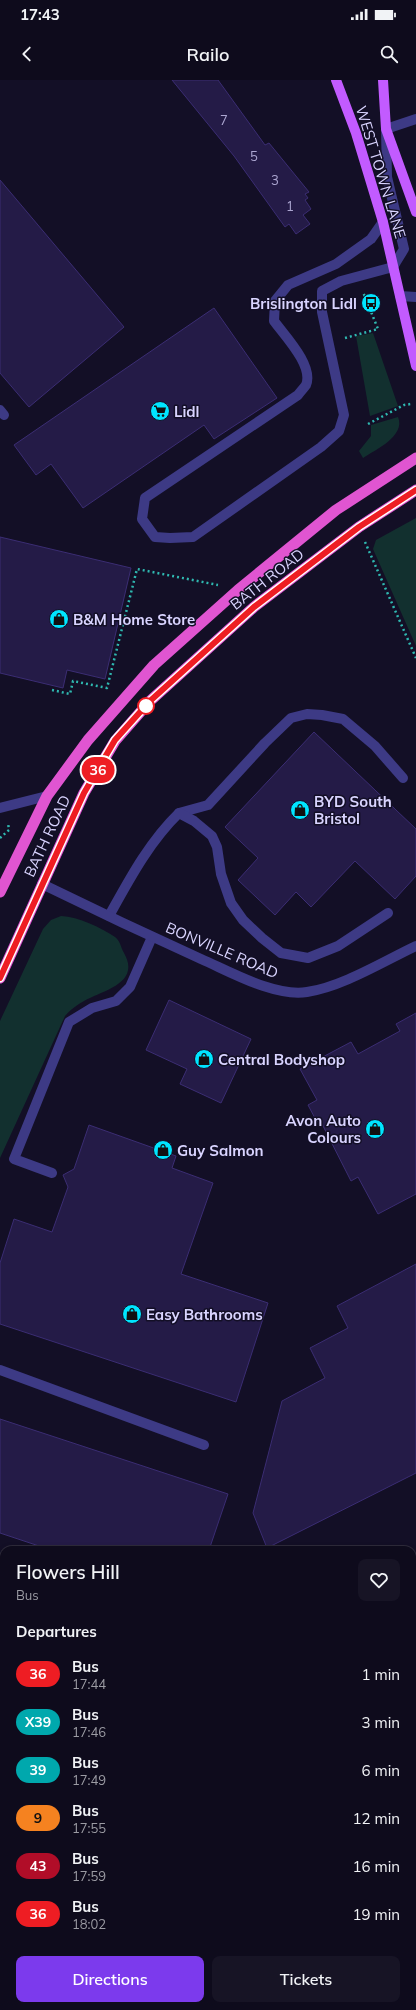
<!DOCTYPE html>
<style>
body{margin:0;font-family:Mulish,sans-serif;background:#171425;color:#f1f3f6;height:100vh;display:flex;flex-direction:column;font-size:15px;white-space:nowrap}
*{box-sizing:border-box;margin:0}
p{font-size:13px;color:#9b9ba3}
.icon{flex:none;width:22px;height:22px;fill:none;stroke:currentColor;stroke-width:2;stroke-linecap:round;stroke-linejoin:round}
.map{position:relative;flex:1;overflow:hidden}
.drawer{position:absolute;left:0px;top:1466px;width:416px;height:464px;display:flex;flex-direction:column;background:#0e0b1c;border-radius:12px 12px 0 0;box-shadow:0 2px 6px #0003,0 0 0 1px #2e2b3b}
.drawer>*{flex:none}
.badge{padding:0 8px;border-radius:13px;font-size:14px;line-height:26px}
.map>.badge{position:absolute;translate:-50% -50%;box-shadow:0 0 0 2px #fff}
h2{padding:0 16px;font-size:15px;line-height:36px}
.round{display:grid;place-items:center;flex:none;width:42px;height:42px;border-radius:8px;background:#171425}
.head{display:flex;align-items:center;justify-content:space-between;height:68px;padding:0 16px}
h1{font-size:19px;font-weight:600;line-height:30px}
.button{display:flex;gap:8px;margin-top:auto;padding:8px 16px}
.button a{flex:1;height:46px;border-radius:8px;background:#7c3aed;color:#fff;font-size:16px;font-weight:600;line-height:46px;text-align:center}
.button a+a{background:#171425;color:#f1f3f6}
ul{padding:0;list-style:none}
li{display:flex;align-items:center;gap:12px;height:48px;padding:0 16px}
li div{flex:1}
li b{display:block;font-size:15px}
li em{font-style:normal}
li .badge{min-width:44px;font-weight:700;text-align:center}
.status{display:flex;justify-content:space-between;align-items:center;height:28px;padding:0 20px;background:#0e0b1c;direction:ltr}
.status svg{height:11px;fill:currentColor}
header{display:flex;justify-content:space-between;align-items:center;height:52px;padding:0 16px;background:#0e0b1c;font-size:18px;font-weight:600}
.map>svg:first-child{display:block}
</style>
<div class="status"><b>17:43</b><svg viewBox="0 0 49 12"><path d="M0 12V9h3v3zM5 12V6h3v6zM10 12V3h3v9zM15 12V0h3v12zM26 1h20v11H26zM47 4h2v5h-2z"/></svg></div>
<header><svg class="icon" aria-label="back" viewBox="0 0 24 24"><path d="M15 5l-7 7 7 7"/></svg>Railo<svg class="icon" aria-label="search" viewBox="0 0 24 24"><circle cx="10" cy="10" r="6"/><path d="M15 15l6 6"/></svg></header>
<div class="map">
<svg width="416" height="1930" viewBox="0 0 416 1930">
<rect width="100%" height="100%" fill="#130f26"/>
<!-- green -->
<g fill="#12302f">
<polygon points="373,253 398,326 370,336 356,256"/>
<path d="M398,337C406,356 375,370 363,378L359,371L371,356V345Z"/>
<polygon points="416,438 416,566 373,469 376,460"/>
<path d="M61,836C79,837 100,847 115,857C121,862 120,866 124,873C141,903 104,910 84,921C77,925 71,929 65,936L0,1078V941L43,849L51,840Z"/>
</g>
<!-- building -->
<g fill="#241b47" stroke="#3b2d73">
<polygon points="172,0 218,0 265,65 269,63 309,112 305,114 308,118 305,120 311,129 303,135 310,144 296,154 289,144 285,147 234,76"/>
<polygon points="0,100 124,247 29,327 0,293"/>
<polygon points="214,228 277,318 214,359 204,345 83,428 51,384 36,395 14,365"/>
<polygon points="0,457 131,488 105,599 67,590 63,608 0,593"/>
<polygon points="314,652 416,749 416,796 395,819 355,781 311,827 296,812 275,835 238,800 258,778 225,747"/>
<polygon points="169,920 251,959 221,1023 180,1004 187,989 146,970"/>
<polygon points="416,933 416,1114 378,1134 358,1097 351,1101 320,1040 317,1042 308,1025 317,1020 300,989 351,962 358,974 400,951 396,944"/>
<polygon points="89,1045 176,1076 172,1088 213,1103 181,1194 268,1223 236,1322 0,1244 0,1183 14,1139 52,1152 68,1107 63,1095 74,1089"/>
<polygon points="416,1184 416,1393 267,1468 253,1433 282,1321 325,1298 310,1268 348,1248 337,1226"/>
<polygon points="0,1339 228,1414 209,1470 51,1470 0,1453"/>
</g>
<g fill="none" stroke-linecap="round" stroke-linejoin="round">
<!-- path -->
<g stroke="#2fb8b0" stroke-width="2.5" stroke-dasharray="2 3" stroke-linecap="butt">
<polyline points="345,258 378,249 363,212"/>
<polyline points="368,344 404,325 411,324"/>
<polyline points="365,462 416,578"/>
<polyline points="52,610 70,614 73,601 107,608 137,489 218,505"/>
<polyline points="0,758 9,750 8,743"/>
</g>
<!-- service -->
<g stroke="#3d3a85" stroke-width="10">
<path d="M383,142L371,159L336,184L288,205L275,221L274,241C285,256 314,286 306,305C304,308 300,312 298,315L145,418L142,439L155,457L170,458L193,457L321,367L339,351L344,335L322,232V211L341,201L393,187L404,169L387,97L386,49L416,39"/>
<polyline points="400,216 416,217"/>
<polyline points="0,330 4,335"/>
<polyline points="0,728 47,716"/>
<polyline points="179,733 208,725 265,663 291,638 307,634 322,635 343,639 375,666 403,698"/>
<path d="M109,836C129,800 149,762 179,733L194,741L212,756L217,767L221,794L231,823L243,840L262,858L281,873L308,878L338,866L388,833"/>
<polyline points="52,1093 14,1079 69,942 92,928 116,921 130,907 152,857"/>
<polyline points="0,1290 204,1365"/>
<polyline points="0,1617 4,1618"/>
<polyline points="412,1788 416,1786"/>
<polyline points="0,1904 4,1905"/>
<polyline points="412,1911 416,1919"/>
<polyline points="64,1926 70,1928"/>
<polyline points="325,1926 326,1930"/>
</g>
<!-- minor -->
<path stroke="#3d3a85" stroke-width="10" d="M42,804C95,830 148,855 201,879C231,892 274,917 307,912C342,907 384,881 416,866"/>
<!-- primary -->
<g stroke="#c25bff" stroke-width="10">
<polyline points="336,0 356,53 383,142 416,286"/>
<polyline points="383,0 386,49 416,132"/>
</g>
<!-- trunk -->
<g stroke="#e055d1" stroke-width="11">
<polyline points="0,812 47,716 88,660 154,585 238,510 336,430 416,378"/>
<polyline points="0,898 84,713 115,661 150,621 254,527 359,447 416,410"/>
</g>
</g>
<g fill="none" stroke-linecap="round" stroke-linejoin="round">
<!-- line casing -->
<g stroke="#fff" stroke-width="9">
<polyline id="line" points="0,898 84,713 115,660 150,621 254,527 359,447 416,410"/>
</g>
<!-- line -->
<use href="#line" stroke="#ee1d23" stroke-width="6"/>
</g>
<!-- icons -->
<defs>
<g id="bus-disc" transform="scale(1)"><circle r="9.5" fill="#00e5ff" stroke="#130f26"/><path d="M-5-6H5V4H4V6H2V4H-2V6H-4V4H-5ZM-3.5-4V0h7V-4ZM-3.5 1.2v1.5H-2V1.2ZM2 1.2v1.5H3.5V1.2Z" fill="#111"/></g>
<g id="supermarket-disc" transform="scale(1)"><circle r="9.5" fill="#00e5ff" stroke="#130f26"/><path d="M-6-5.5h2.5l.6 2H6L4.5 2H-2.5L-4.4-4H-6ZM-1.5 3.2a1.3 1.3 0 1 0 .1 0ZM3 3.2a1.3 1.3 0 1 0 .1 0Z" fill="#111"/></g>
<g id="shop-disc" transform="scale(1)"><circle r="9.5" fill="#00e5ff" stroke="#130f26"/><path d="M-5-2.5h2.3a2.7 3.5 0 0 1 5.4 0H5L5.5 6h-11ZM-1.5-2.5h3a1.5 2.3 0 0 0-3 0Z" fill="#111"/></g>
</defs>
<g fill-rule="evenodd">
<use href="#bus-disc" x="371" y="223"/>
<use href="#supermarket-disc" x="160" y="331"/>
<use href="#shop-disc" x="59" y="539"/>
<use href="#shop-disc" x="300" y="730"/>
<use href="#shop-disc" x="204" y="979"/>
<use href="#shop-disc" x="375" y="1049"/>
<use href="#shop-disc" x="163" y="1070"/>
<use href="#shop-disc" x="132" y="1234"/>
</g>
<!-- markers -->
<circle fill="#fff" stroke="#ee1d23" stroke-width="2" cx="146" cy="626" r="8"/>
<g text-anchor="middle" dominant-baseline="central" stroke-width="3" stroke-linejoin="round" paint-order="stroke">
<!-- number labels -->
<g font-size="13" fill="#aca6d1">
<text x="224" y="40">7</text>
<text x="254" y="76">5</text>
<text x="275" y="100">3</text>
<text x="290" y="126">1</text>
</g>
<!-- street labels -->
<g font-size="15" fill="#d9d4ff" stroke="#130f26">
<text transform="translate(381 92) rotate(73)">WEST TOWN LANE</text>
<text transform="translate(267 499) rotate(-38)">BATH ROAD</text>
<text transform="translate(47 756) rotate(-65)">BATH ROAD</text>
<text transform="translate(222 870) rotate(23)">BONVILLE ROAD</text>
</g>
<!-- poi labels -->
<g font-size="15" font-weight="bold" fill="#d9d4ff" stroke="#130f26" text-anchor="start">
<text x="357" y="223" text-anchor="end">Brislington Lidl</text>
<text x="174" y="331">Lidl</text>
<text x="73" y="539">B&amp;M Home Store</text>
<text x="314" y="721">BYD South<tspan x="314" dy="17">Bristol</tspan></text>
<text x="218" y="979">Central Bodyshop</text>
<text x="361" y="1040" text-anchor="end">Avon Auto<tspan x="361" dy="17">Colours</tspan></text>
<text x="177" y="1070">Guy Salmon</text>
<text x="146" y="1234">Easy Bathrooms</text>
</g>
</g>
</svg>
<b class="badge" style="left:98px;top:690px;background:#ee1d23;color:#fff">36</b>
<section class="drawer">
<div class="head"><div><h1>Flowers Hill</h1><p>Bus</p></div><a class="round"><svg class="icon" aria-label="heart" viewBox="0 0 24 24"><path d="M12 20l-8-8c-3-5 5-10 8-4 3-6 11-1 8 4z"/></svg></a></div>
<h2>Departures</h2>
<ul>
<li><span class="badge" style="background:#ee1d23;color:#fff">36</span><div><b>Bus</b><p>17:44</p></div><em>1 min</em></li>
<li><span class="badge" style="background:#00a8ad;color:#fff">X39</span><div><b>Bus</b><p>17:46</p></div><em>3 min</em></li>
<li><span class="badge" style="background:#00a8ad;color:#fff">39</span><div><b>Bus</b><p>17:49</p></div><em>6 min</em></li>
<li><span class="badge" style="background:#f58220;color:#111">9</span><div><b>Bus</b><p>17:55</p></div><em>12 min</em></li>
<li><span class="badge" style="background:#b10d28;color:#fff">43</span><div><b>Bus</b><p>17:59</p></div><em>16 min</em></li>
<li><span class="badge" style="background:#ee1d23;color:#fff">36</span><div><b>Bus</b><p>18:02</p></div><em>19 min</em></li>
</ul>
<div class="button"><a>Directions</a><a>Tickets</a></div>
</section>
</div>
